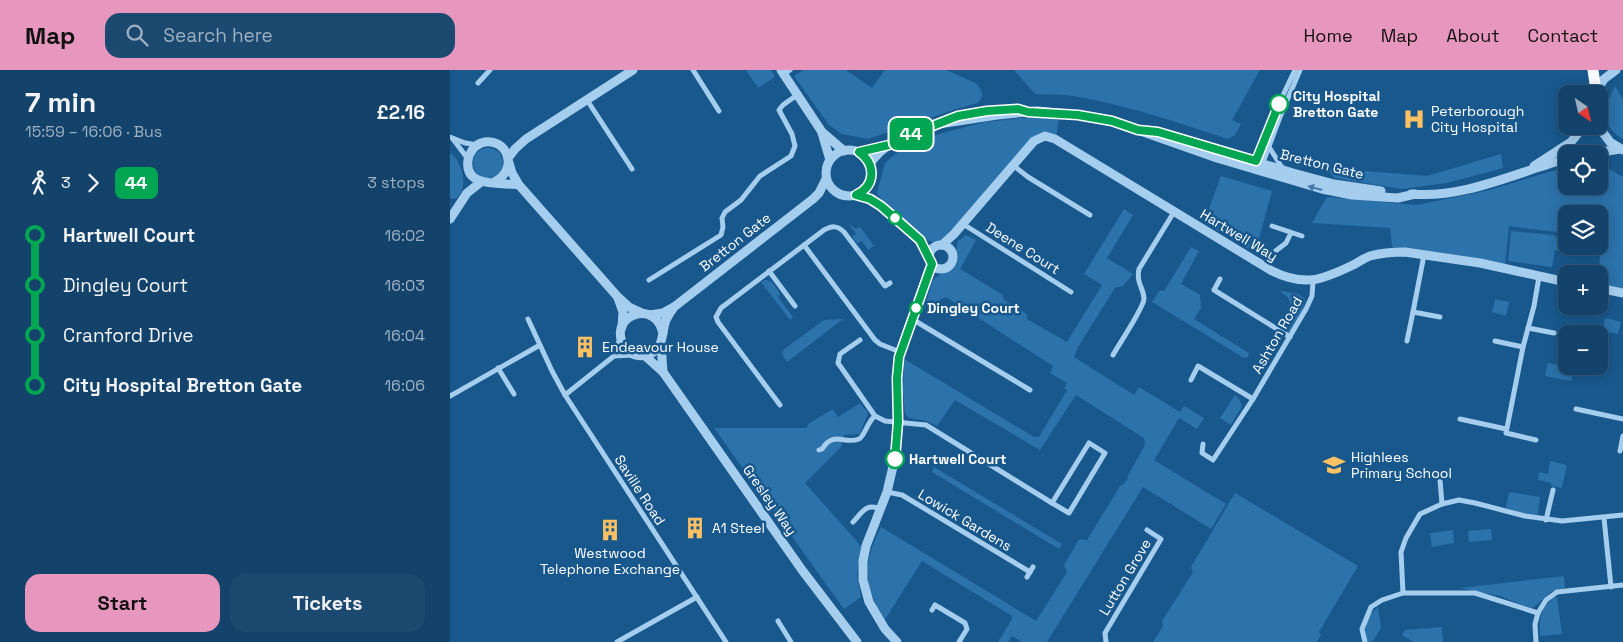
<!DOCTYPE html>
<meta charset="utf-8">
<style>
body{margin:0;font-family:"Space Grotesk",sans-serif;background:#1c4970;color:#f1f3f6;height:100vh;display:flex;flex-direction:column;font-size:19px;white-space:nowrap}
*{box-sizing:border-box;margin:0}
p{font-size:16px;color:#9db0c1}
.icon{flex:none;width:28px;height:28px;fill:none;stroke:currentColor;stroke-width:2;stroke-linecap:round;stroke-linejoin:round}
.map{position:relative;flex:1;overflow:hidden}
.side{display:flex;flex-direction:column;background:#13426a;width:450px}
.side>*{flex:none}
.badge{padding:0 10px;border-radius:8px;font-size:18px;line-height:32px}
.needle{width:32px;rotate:146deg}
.buttons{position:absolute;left:1108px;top:15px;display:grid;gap:10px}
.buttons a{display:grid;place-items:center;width:50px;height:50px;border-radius:10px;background:#13426a;box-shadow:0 2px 12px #0003,0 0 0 1px #325b7e;font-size:25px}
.map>.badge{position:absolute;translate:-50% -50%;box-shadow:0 0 0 2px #fff}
.legs{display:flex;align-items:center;gap:8px;height:55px;padding:0 25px;font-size:16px}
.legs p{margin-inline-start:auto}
.headline{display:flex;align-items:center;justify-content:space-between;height:85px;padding:0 25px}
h1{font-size:28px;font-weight:800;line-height:38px}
.cta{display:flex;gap:10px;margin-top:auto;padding:10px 25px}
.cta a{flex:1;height:58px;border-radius:15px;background:#e797bd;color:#111;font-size:20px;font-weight:800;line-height:58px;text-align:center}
.cta a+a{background:#1c4970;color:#f1f3f6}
ul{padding:0 25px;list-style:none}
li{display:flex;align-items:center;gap:18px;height:50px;font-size:19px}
li i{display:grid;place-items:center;width:8px;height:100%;margin:0 6px;background:currentColor}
li i::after{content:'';width:12px;height:12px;margin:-6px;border:4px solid;border-radius:50%;background:#13426a}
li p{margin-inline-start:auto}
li:first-child i{background:linear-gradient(#0000 50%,currentColor 0)}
li:last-child i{background:linear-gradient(currentColor 50%,#0000 0)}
header{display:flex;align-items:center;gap:30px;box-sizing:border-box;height:70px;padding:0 25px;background:#e797bd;color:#111}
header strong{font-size:24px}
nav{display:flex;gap:28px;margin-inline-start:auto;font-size:18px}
.search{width:350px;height:45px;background:#1c4970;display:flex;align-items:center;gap:12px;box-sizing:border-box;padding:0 18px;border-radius:15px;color:#9db0c1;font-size:19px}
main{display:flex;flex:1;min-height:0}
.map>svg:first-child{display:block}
</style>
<header>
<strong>Map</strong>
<div class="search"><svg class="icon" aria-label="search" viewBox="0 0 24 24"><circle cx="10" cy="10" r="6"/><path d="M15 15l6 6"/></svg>Search here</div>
<nav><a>Home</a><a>Map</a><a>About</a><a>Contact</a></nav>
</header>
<main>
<section class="side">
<div class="headline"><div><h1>7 min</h1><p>15:59 – 16:06 · Bus</p></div><b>£2.16</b></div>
<div class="legs"><svg class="icon" aria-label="walk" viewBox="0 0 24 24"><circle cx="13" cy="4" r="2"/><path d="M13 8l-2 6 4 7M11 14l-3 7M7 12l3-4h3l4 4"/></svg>3<svg class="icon" aria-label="forward" viewBox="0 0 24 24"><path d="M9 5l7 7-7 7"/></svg><b class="badge" style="background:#00a651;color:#fff">44</b><p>3 stops</p></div>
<ul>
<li><i style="color:#00a651"></i><b>Hartwell Court</b><p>16:02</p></li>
<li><i style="color:#00a651"></i><span>Dingley Court</span><p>16:03</p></li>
<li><i style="color:#00a651"></i><span>Cranford Drive</span><p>16:04</p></li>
<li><i style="color:#00a651"></i><b>City Hospital Bretton Gate</b><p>16:06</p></li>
</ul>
<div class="cta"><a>Start</a><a>Tickets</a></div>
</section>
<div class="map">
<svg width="1173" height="572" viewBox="0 0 1173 572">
<rect width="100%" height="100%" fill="#19588d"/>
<!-- green -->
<g fill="#2c72ab">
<polygon points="296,0 321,0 325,7 308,18"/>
<polygon points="353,0 396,0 422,18 435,0 497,0 527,14 533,24 528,33 506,39 418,69 392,64 379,55 344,6"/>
<path d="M564,0H810L782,50L791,54L785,65L778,69C727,52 676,35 623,26C611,24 597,25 585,24Z"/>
<path d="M1165,16L1173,29V69C1164,65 1152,50 1155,39C1156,32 1162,23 1165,16Z"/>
<path d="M583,47L609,49L606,68L595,65L512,151L489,173C466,172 439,141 427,123L435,93L448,82L478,67L535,52Z"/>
<circle cx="38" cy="93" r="15"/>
<path d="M0,83C13,91 20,122 4,129L0,128Z"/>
<polygon points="1051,84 1053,98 997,113 952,119 884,108 877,98 977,106"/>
<polygon points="1149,93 1173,107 1173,219 1149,214 1150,182 1138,176 1149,176 1149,144 1116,144 1116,166 1107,162 1059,156 1055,195 1030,189 942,177 940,158 862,153 877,127 966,135 1036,121 1099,102 1116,98 1116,116 1149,116"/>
<polygon points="771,106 822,121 805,183 754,152"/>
<path d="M674,139L683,145L657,188L683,204L673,216L665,218L628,277L624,287L684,325L689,317L730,342L734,336L754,348L747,359L729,348L704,390L776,434L761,459L693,417L597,572H572L562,566L558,572H548L562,549V546L472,491L434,551C414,516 412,493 431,457L586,551L617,502L614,495L629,469L637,470L670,416L674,414L678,408L677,407L695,375L694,368L626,325L590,380L505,330L487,356L476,351L459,348L455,344L453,321L454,289L584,367H589L617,320L614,318L617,313L600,303L603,296L496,227L474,238L483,210L503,194L508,171L516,165L526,170L510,199L553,225V229L577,244V249L617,272L652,215L634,204Z"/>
<polygon points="398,153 406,159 410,157 424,176 418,180 412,171 407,173 402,167 406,164"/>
<polygon points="1061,161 1104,165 1120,182 1105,180 1102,197 1058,191"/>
<polygon points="741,177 749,181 731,214 750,225 751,238 744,249 799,283 798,287 794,288 702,232 710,220 714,221"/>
<path d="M315,210C323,210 326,218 330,224L328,227L343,247L340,250L311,212Z"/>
<path d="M832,221L848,224L855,229C854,242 843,266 829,268C833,260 844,239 839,230C838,226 833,224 830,222Z"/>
<polygon points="1045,229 1059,232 1056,246 1042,242"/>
<polygon points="1155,248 1171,252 1168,264 1153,261"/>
<polygon points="393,249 337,292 332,284 333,280 374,250"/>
<polygon points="1098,293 1125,298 1121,311 1095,306"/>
<polygon points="785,325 789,329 792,336 781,355 770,348"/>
<polygon points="410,333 418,343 410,364 394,365 391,377 355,413 411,476 407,505 411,527 394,539 264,358 357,358 358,354 383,339 388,347"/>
<polygon points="1100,391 1117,395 1112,418 1101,416 1101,413 1088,410 1089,402 1098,404"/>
<polygon points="484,397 612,474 609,479 482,402"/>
<polygon points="1059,422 1090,427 1088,444 1081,446 1056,438"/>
<polygon points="785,423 908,496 869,562 871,565 867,572 703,572 713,556 712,551 743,502 741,497"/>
<polygon points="1041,459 1042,470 1019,472 1018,461"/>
<polygon points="1003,460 1004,473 982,477 980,463"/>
<polygon points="1114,506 1115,518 1101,522 1084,537 1080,538 1050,526 1010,518"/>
<path d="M1105,527H1107L1112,564L1090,566C1089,547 1090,539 1105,527Z"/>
<path d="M928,537L931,558L923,571L917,572C913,557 916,547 928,537Z"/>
<polygon points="992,557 993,572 963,572 952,565 955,560"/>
</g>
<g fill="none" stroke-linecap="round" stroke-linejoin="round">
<!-- minor -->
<g stroke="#a5ceee" stroke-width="5">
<polyline points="243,0 269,41"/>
<polyline points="334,4 340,0"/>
<polyline points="28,13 40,0"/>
<polyline points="137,30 182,99"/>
<polyline points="0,67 15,73 28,75"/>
<polyline points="3,69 18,89"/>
<polyline points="819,77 833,99"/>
<polyline points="805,93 824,44 845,0"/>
<polyline points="812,95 830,47 850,0"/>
<polyline points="564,96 578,107 640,145"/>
<polyline points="513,154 621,222"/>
<polyline points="822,156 852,166"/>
<polyline points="354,175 425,270 430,274 450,282"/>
<polyline points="974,185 963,242 990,247"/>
<polyline points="815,197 823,183 836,173 841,163"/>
<polyline points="319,201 345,236"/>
<polyline points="770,209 764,220 840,267"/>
<polyline points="199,210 271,165 273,157 272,148 275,142 291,130 310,106 341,86 345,76 342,64 329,40 333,35 347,25"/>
<polyline points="78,249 102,301 115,325 276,572"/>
<polyline points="462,249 580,320"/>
<polyline points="1078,258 1104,263"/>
<polyline points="410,270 390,284 388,293 425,346 435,351 476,355 602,433"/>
<polyline points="957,271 963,242"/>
<polyline points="1045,271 1073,277 1084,236 1089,207"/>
<polyline points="1073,277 1056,363 1086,370"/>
<path d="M663,285C669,274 693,239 694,229C694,218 686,214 689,199L724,142"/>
<polyline points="164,286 170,268"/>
<polyline points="48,298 64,324"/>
<polyline points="741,310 748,296 803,329"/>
<polyline points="115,325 164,286 182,285"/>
<polyline points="0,326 90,275"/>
<path d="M330,335L268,252L266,247L271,238L374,160C382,156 387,155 394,162L435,216L440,213"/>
<polyline points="1126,339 1173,349"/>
<polyline points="1010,349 1056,359"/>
<polygon points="639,373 655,383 619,443 602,433"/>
<polyline points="753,374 752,383 763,390 803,329 856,239 862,226 863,211"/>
<path d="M369,380L372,379C384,360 394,375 409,369C415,366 417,352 425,346"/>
<polyline points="1170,381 1173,366"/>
<polyline points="990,410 992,434"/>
<polyline points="437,422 452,425 580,502"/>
<polyline points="1154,448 1161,517"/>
<polyline points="1096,450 1103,420"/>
<path d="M403,452C413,442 415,433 431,439"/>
<polyline points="577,507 583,497"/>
<polyline points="953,523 951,482 956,468 970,444 992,434 1009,430 1025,433 1075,446 1112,451 1173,445"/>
<polyline points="482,540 485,535 515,553 517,559 509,572"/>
<polyline points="328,551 341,572"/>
<polyline points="167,572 247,527"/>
<polyline points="656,572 655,563 711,469 697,460"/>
<polyline points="915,572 912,559 921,537 932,530 953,523 1025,523 1088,543"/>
<polyline points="1086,572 1085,554 1088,543 1096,530 1107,522 1173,515"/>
</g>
<!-- tertiary -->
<g stroke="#a5ceee" stroke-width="9">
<polyline points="331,0 372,62 394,81"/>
<polyline points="1145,23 1154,9 1166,0"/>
<polyline points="489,54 547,45 587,41 628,45 662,51 767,88 872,119 902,125 932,127 948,128 965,124"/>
<polyline points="1148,56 1160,72 1173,80"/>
<polyline points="705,61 843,103 884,114 931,121"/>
<polyline points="372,63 380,90"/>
<circle cx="399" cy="103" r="23"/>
<polyline points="409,83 435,76"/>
<polyline points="1139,84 1170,79"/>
<polyline points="58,88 65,79 76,69 183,0"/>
<polyline points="59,93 62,103 69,115 167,226 179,237 192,243"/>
<path d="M420,94C438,65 468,68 494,51"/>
<polyline points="1084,96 1121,72 1134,56"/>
<path d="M44,112C70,100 57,65 31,73C24,76 19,83 18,90C14,119 52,112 69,115"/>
<path d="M961,124C1014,129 1067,102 1116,89"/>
<path d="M407,125C435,133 465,161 479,186"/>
<polyline points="0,149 17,123 31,112"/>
<path d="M492,175L504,164L584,71L595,66L605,69L822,201C855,217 872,210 903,195C909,192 914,188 920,186C931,183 943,182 955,182L1030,193L1116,212"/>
<circle cx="491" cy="187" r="12"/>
<polyline points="1149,218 1173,223"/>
<polyline points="168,228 173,242 172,257"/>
<polyline points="200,245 213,243 224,237 363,129 369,123 376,109"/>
<path d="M213,264C207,229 161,244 172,272C174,278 179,283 185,285C189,286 193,286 197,285C215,280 211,263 216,250C218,246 221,241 224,237"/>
<polyline points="211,273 213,302"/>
<polyline points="194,285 213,302 352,500 407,572"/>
<polyline points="447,572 435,559 419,532 413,510 413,491 416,476 437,422 445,388 448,352 447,308 450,282 481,194"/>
</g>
<!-- trunk -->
<polyline stroke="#f6faff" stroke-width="11" points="1143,0 1146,21"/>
</g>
<!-- one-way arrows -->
<defs><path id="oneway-solid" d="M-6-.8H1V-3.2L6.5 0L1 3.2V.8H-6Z" transform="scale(1.25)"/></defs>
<use fill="#437baa" href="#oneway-solid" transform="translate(865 118) rotate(-165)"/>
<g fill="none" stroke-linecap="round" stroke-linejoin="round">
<!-- line-1 casing -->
<g stroke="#fff" stroke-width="11">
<path id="line-1" d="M445,389L448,352L447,308L449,287L482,194L470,170L431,136L420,129L406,125C426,116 426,94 409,82L439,75L454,67L508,46L537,41L568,39L578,42L628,45L662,51L688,60L708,62L806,91L829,34"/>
</g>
<!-- line-1 -->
<use href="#line-1" stroke="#00a651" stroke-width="8"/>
</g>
<!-- icons -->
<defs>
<g id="hospital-bare" transform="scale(1.725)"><path d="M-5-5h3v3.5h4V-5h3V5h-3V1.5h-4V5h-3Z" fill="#ffc162" stroke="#19588d" stroke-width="2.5" paint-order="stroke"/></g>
<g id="building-bare" transform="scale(1.725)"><path d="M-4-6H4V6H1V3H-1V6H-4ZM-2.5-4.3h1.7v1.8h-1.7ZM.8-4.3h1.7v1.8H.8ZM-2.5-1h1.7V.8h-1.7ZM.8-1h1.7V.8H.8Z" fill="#ffc162" stroke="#19588d" stroke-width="2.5" paint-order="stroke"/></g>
<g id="school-bare" transform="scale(1.725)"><path d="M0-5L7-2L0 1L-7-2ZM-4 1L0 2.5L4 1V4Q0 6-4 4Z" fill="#ffc162" stroke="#19588d" stroke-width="2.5" paint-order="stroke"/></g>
</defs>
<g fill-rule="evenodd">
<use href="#hospital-bare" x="964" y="49"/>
<use href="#building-bare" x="135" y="277"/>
<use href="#school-bare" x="884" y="395"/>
<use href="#building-bare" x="245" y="458"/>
<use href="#building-bare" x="160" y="460"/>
</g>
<!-- markers -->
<g fill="#fff" stroke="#00a651" stroke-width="2.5">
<circle cx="829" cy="34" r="9"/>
<circle cx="445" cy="148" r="6"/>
<circle cx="466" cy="238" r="6"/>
<circle cx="445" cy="389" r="9"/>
</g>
<g text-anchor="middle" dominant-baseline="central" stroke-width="5" stroke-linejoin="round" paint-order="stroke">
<!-- stop labels -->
<g font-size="14" font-weight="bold" fill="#fff" stroke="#19588d" text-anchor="start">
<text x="843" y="26">City Hospital<tspan x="843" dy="16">Bretton Gate</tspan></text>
<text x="477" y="238">Dingley Court</text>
<text x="459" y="389">Hartwell Court</text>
</g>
<!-- poi labels -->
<g font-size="14" fill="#fff" stroke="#19588d" text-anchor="start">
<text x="981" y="41">Peterborough<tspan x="981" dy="16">City Hospital</tspan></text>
<text x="152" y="277">Endeavour House</text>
<text x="901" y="387">Highlees<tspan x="901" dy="16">Primary School</tspan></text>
<text x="262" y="458">A1 Steel</text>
<text x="160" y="483" text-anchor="middle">Westwood<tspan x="160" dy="16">Telephone Exchange</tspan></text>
</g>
<!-- street labels -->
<g font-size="14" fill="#fff" stroke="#19588d">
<text transform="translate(872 94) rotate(14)">Bretton Gate</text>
<text transform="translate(789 165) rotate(31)">Hartwell Way</text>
<text transform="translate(285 172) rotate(-38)">Bretton Gate</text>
<text transform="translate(573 178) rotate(32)">Deene Court</text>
<text transform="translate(827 265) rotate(-60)">Ashton Road</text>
<text transform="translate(190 420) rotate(57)">Saville Road</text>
<text transform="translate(320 430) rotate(55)">Gresley Way</text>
<text transform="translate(515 450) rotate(31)">Lowick Gardens</text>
<text transform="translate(675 507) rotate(-59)">Lutton Grove</text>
</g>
</g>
</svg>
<div class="buttons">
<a><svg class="needle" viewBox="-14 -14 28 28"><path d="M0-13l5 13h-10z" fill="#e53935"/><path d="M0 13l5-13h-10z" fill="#9db0c1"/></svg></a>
<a><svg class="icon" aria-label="locate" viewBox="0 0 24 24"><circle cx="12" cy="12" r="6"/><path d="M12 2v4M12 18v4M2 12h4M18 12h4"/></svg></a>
<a><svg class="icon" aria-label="layers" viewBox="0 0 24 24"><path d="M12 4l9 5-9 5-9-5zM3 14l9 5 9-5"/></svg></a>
<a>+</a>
<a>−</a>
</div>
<b class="badge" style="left:461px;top:64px;background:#00a651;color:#fff">44</b>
</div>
</main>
